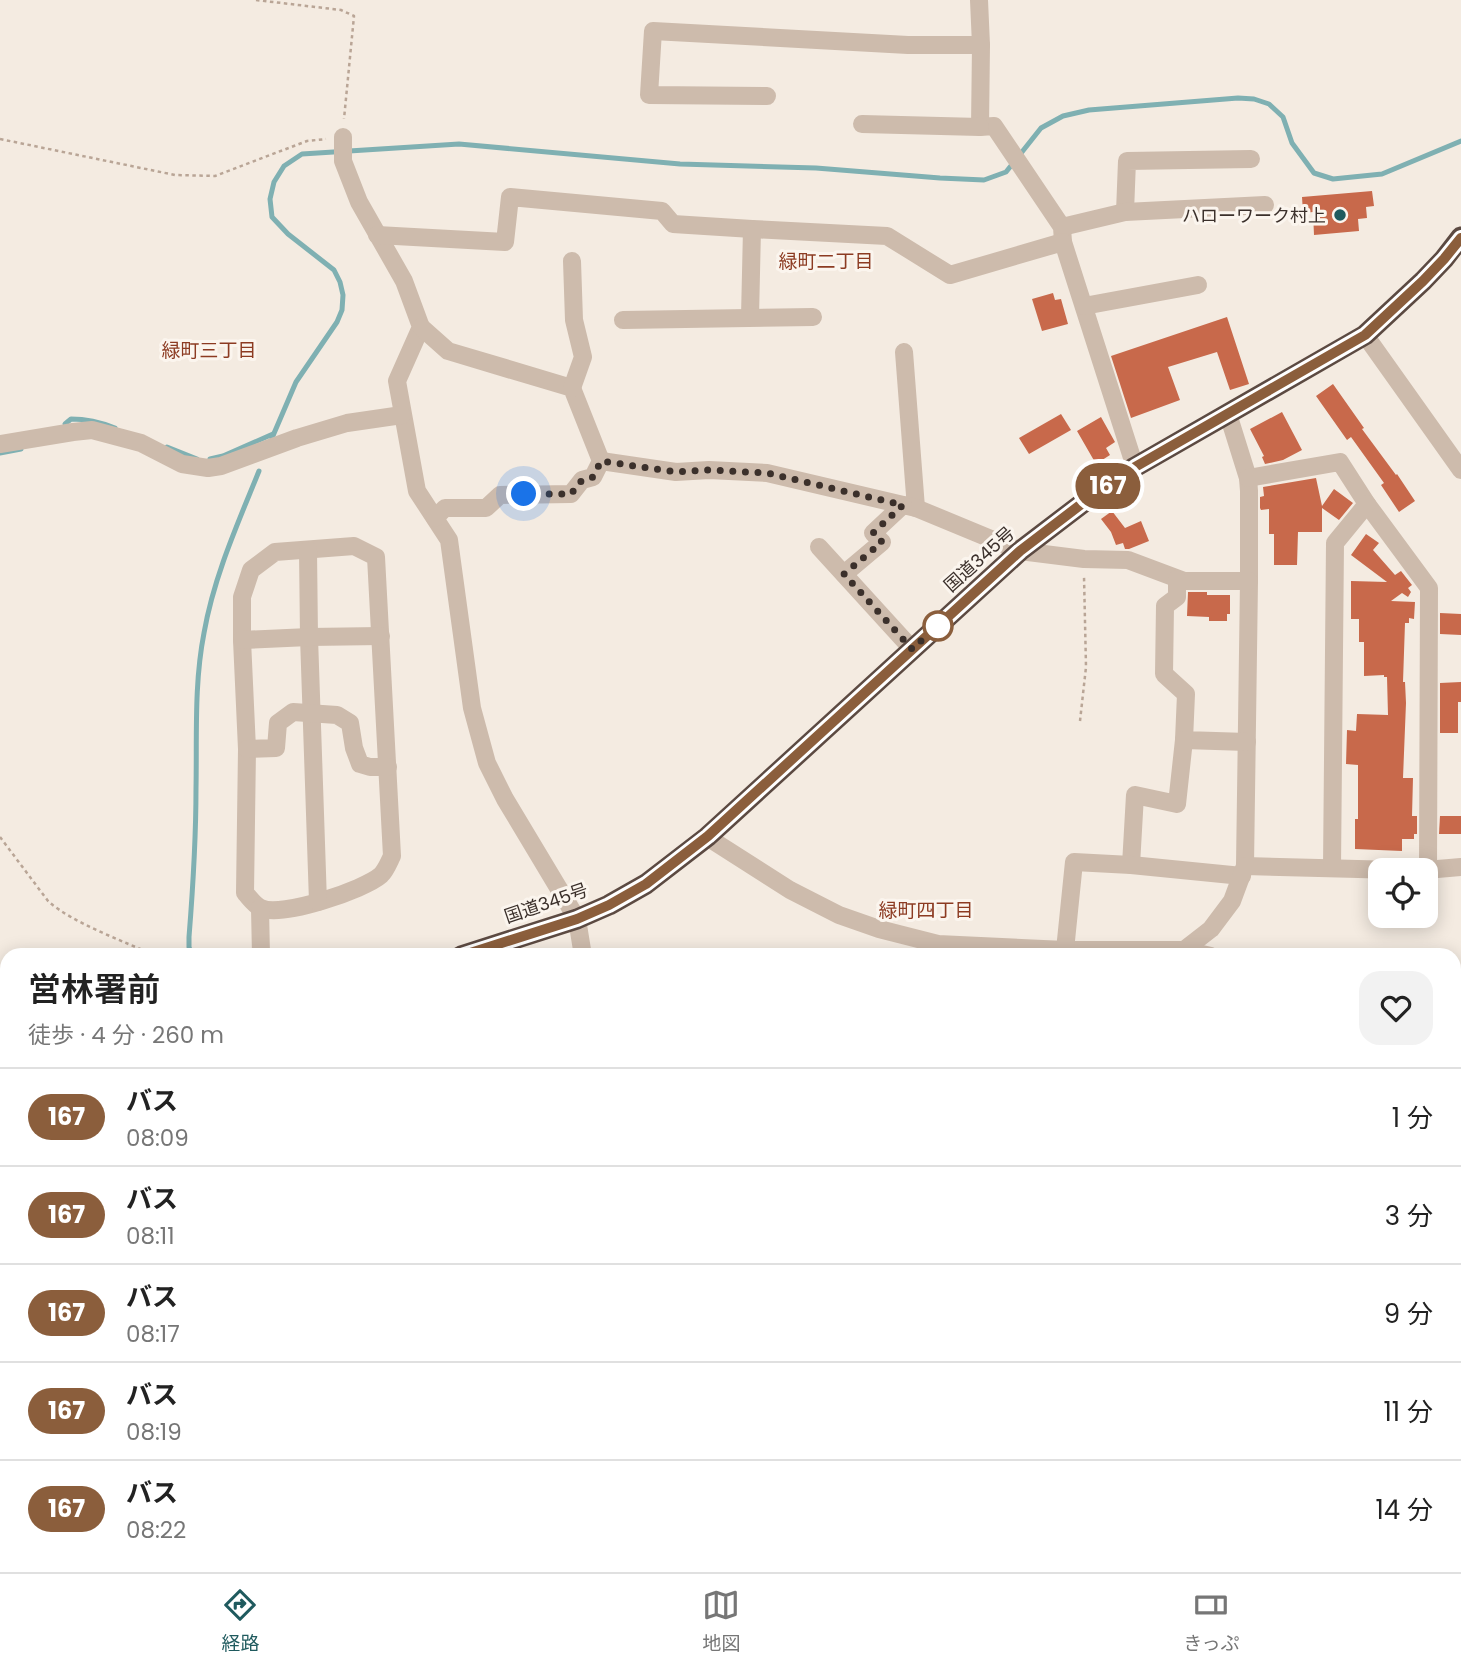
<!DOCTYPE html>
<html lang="ja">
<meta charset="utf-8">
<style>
body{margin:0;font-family:Poppins,"Noto Sans JP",sans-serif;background:#f2f2f2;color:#222;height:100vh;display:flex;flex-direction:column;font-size:26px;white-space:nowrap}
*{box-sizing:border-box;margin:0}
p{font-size:23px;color:#767676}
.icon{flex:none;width:38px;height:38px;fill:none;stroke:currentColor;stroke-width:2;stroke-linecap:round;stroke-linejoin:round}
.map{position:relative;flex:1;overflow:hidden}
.drawer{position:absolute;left:0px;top:948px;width:1461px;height:625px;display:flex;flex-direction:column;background:#fff;border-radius:21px 21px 0 0;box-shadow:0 4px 18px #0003}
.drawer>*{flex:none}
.badge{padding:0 14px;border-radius:23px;font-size:24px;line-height:46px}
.tools{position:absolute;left:1368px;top:858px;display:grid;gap:14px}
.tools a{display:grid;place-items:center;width:70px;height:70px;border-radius:14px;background:#fff;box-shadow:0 4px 18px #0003;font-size:35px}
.you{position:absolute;width:35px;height:35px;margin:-18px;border:5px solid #fff;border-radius:50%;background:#1a73e8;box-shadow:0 0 0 10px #1a73e833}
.map>.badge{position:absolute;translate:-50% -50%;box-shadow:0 0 0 4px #fff}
.round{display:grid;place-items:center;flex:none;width:74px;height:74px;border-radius:21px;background:#f2f2f2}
.head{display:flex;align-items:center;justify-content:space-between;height:119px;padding:0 28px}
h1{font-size:33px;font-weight:600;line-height:52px}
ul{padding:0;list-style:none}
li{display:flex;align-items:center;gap:21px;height:98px;padding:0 28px;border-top:2px solid #e0e0e0}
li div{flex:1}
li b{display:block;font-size:26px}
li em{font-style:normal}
li .badge{min-width:77px;font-weight:700;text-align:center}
.menu{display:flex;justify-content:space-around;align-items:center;height:98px;border-top:2px solid #e0e0e0;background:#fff;font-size:19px;color:#767676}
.menu a{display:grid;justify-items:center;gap:4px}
.menu .current{color:#1f5a5e}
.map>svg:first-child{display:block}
</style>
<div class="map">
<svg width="1461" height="1572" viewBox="0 0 1461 1572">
<rect width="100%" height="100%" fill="#f4ebe1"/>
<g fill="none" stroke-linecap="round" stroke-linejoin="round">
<!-- stream -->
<g stroke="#7fb0b2" stroke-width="5">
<path d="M65,424L71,419C87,419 100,422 115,428"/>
<polyline points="272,438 296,382 337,322 342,310 343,295 340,282 334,270 288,234 272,217 270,199 274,182 284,166 302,154 459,144 680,164 816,168 940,178 984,180 1006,172 1041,128 1063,116 1089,110 1238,98 1254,99 1269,104 1283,117 1292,143 1314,173 1333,179 1382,174 1461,141"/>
<polyline points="167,447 197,459"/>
<polyline points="0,453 21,449"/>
<polyline points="210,459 223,456 273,434"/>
<path d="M192,956L189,947V937C193,887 196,838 196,788C197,736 194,684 204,633C214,576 238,523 259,471"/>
</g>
</g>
<!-- building -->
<g fill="#c8694b">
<polygon points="1372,191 1374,206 1366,207 1367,218 1358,219 1359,231 1314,235 1313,212 1303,213 1302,197"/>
<polygon points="1053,293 1055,300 1061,299 1068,324 1042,331 1032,299"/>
<polygon points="1227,317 1249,384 1230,390 1217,352 1168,367 1180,400 1131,418 1111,356"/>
<polygon points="1333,384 1364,428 1362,429 1396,475 1397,474 1415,501 1399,512 1381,485 1384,483 1351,437 1347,440 1316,396"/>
<polygon points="1282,412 1302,450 1283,460 1265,464 1262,457 1264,456 1250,429"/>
<polygon points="1061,414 1071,430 1029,454 1019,438"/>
<polygon points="1101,417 1115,442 1106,448 1110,455 1096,464 1077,431"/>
<polygon points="1316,478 1322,506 1334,489 1353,503 1339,520 1322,508 1322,532 1298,532 1297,565 1274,565 1274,534 1269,534 1269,509 1261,510 1260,508 1260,497 1264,496 1263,487"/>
<polygon points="1112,511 1125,528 1141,521 1149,541 1129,549 1125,549 1123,543 1116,545 1111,532 1101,519"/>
<polygon points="1366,534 1379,543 1373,550 1395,575 1401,571 1412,585 1408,588 1411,592 1408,597 1402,593 1391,601 1415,602 1414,619 1409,618 1409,623 1405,623 1403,682 1405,682 1406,703 1403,778 1413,778 1412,816 1417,816 1417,834 1414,834 1414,839 1402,839 1402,851 1355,849 1355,819 1358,819 1358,765 1346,764 1347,730 1356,731 1357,714 1388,715 1387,677 1384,677 1384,675 1364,676 1364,642 1359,642 1359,619 1351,619 1351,581 1387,582 1351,555"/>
<polygon points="1188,592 1207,592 1207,595 1230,595 1230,614 1227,614 1227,621 1209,621 1209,617 1187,616"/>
<polygon points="1440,613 1461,614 1461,635 1440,634"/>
<polygon points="1461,682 1461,702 1458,702 1458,733 1440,733 1440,683"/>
<polygon points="1440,816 1461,816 1461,834 1439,834"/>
</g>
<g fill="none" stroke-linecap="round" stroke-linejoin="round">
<!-- path -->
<g stroke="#b9a596" stroke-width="2.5" stroke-dasharray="3.5 3.5" stroke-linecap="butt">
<polyline points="256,0 341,10 354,16 344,119"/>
<polyline points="0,139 175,175 215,176 307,141 326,139"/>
<polyline points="1080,721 1086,667 1084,576"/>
<path d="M0,837L48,901C72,923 126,942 156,956"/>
<polyline points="1265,1566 1283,1572"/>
<polyline points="1023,1572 1025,1566"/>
</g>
<!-- minor -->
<g stroke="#cdbbac" stroke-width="18">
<polyline points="979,0 981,45"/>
<polyline points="767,96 649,95 653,31 908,45 981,45 980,127 994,126 1062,227 1063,242"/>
<polyline points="862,124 980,127"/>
<polyline points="343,137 343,161 359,202 404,281 421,327 397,381 417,491 449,540 472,708 487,763 505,799 577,919 583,956"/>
<polyline points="1125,212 1127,161 1251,159"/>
<polyline points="1062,227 1125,212 1265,205"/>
<polyline points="377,235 505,242 510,197 662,211 673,224 752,229 887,236 950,275 1063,242 1135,467"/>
<polyline points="1084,306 1198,285"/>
<polyline points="750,317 752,229"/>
<polyline points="623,320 813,317"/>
<polyline points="421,327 448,351 572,388 601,461"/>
<polyline points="1365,335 1461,470"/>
<polyline points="904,352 916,508"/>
<polyline points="572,388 583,357 574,320 572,261"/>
<polyline points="1228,414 1248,478 1249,491 1249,581 1245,866 1397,870"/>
<polyline points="0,444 73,432 92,430 141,443 182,464 208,468 221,466 297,438 347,423 402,415"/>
<polyline points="1248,478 1340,462 1367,504 1429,588 1428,870"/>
<polyline points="435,518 445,508 486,508 500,495 571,494 582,480 593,477 601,461 676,472 709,470 767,473 916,508 1020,551 1084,559 1128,560 1184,581 1249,581"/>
<path d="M354,546L376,557L392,856C389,862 386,870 381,875C364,890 281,918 261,908C255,906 249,897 245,893L247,749L242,640V597L251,570L275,552Z"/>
<polyline points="819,547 912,649"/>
<polyline points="308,550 309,637 318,902"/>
<polyline points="844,574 882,542 873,533 903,505"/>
<polyline points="1177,579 1177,597 1165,606 1164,674 1186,694 1184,740 1247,742"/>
<polyline points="242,640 309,637 381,636"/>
<polyline points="247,749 276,748 278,723 293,712 337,715 350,723 354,748 360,764 370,767 388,767"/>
<polyline points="707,837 790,890 839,915 879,929 938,944 1065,950 1184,950 1211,956"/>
<polyline points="1131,865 1135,795 1177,804 1184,740"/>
<polyline points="1332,868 1335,543 1367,504"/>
<polyline points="1426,870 1461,867"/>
<polyline points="260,908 261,956"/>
<polyline points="1065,950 1074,862 1131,865 1242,876"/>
<polyline points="1184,950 1211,929 1232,901 1245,866"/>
<polyline points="0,1029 7,1032"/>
<polyline points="0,1260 7,1264"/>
<polyline points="1454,1546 1461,1529"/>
<polyline points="647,1566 649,1572"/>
<polyline points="1443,1572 1446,1566"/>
</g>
<!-- highway -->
<g stroke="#5c4a42" stroke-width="21">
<polyline points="461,956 577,919 609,905 646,884 707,837 1020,551 1088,499 1135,467 1365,335 1423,281 1444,259 1461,237"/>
<polyline points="0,1097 7,1095"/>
</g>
</g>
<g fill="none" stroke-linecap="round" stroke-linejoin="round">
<!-- line casing -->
<g stroke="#fff" stroke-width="16">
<polyline id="line" points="461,956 577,919 609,905 646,884 708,836 1020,551 1088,499 1135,467 1365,335 1423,281 1444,259 1461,238"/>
</g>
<!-- line -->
<use href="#line" stroke="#8b5e3c" stroke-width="10"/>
<!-- walk -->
<polyline stroke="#3b302b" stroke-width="7" stroke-dasharray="0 12.6" points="524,494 571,494 582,480 593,477 601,461 676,472 709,470 767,473 903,505 873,533 882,542 844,574 912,649 938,626"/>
</g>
<!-- markers -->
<circle fill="#1f5a5e" stroke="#fbf5ee" stroke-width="2.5" cx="1340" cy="215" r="7"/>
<circle fill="#fff" stroke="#8b5e3c" stroke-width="3.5" cx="938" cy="626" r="14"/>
<g text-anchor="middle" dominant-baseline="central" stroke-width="6" stroke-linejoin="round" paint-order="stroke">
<!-- poi labels -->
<g font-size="18" fill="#3b302b" stroke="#fbf5ee" text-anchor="end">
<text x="1326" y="215">ハローワーク村上</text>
</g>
<!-- street labels -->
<g font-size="18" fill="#3b302b" stroke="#fbf5ee">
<text transform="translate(979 559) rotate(-42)">国道345号</text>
<text transform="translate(546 903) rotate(-19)">国道345号</text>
</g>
<!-- neighbourhood labels -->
<g font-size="19" fill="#8c3b22" stroke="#fbf5ee">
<text x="826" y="261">緑町二丁目</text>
<text x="209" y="350">緑町三丁目</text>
<text x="926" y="910">緑町四丁目</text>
</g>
</g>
</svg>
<div class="tools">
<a><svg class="icon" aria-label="locate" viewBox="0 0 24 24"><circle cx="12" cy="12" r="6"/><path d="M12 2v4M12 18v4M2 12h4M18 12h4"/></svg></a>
</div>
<div class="you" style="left:524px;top:494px"></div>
<b class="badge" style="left:1108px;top:486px;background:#8b5e3c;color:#fff">167</b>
<section class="drawer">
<div class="head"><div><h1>営林署前</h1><p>徒歩 · 4 分 · 260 m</p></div><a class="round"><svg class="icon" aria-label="heart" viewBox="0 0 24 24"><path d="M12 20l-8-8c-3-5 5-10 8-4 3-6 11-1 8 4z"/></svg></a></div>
<ul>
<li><span class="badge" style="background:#8b5e3c;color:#fff">167</span><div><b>バス</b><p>08:09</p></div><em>1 分</em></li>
<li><span class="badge" style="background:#8b5e3c;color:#fff">167</span><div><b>バス</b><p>08:11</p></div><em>3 分</em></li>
<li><span class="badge" style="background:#8b5e3c;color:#fff">167</span><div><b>バス</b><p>08:17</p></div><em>9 分</em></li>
<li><span class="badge" style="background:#8b5e3c;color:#fff">167</span><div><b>バス</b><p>08:19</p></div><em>11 分</em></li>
<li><span class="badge" style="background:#8b5e3c;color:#fff">167</span><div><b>バス</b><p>08:22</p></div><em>14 分</em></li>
</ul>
</section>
</div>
<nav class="menu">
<a class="current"><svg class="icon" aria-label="directions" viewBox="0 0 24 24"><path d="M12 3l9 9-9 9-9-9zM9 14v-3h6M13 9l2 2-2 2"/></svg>経路</a>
<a><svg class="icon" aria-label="map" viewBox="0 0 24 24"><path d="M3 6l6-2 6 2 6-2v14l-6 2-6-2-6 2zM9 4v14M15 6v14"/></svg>地図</a>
<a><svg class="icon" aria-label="tickets" viewBox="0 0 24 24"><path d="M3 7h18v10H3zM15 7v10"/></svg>きっぷ</a>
</nav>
